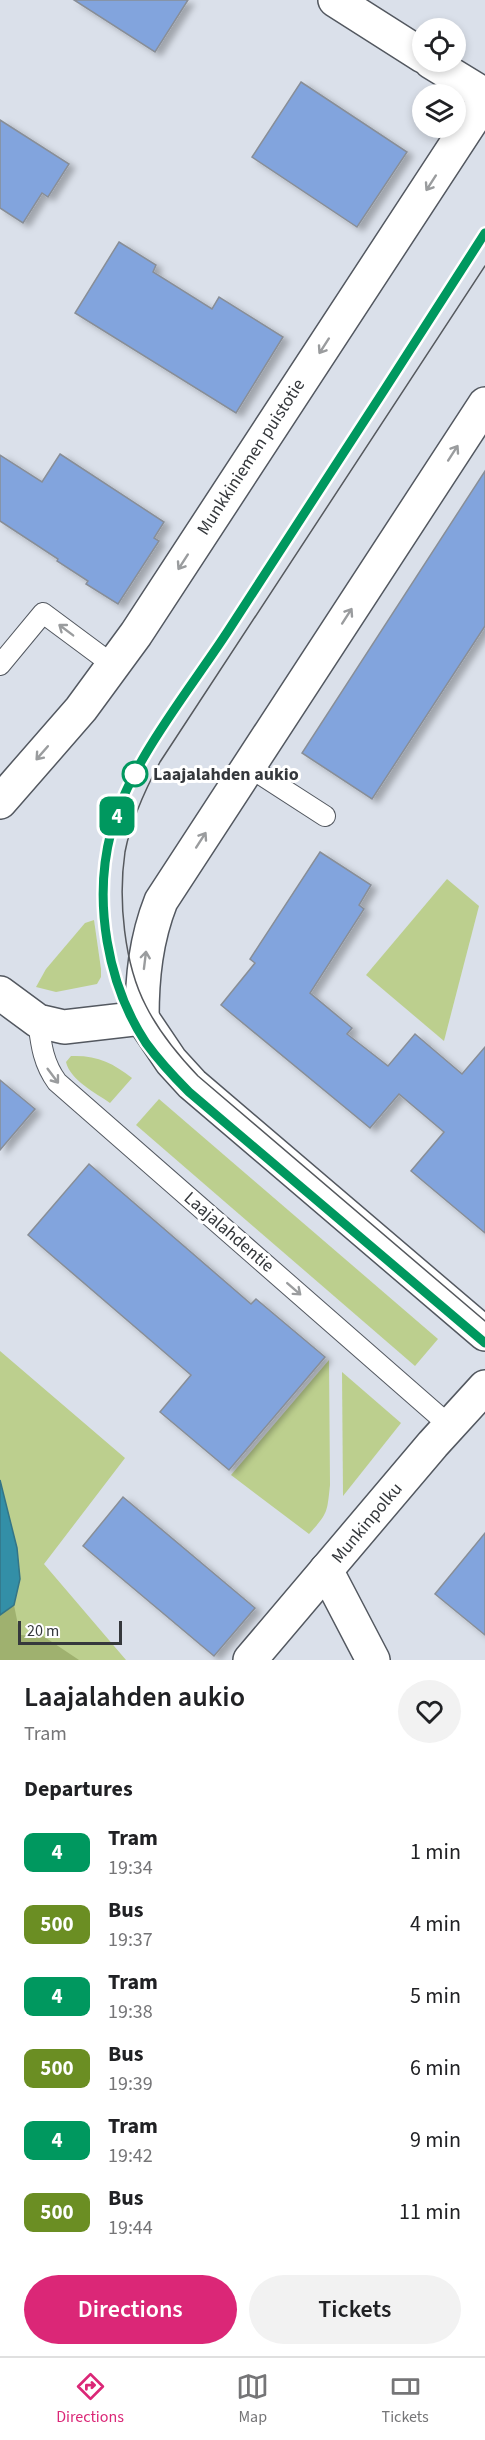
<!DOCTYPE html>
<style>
body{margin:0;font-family:"Source Sans 3",sans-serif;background:#f2f2f2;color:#202124;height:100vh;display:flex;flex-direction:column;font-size:22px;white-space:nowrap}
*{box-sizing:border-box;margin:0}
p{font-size:20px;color:#757577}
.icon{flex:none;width:33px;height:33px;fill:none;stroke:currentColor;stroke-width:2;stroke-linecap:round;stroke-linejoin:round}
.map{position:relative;height:1660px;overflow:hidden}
.details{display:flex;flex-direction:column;background:#fff;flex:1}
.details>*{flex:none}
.badge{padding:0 12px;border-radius:9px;font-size:21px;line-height:39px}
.controls{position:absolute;left:412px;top:18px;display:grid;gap:12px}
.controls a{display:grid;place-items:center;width:54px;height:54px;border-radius:50%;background:#fff;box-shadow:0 3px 9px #0003;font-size:30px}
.scale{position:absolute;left:18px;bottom:15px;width:104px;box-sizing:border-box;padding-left:6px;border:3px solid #35383c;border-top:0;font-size:16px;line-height:21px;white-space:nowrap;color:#35383c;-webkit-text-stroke:4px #fff;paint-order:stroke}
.map>.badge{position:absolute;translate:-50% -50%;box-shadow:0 0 0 3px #fff}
h2{padding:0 24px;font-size:22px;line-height:54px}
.round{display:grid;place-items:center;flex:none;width:63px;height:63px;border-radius:32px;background:#f2f2f2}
.overview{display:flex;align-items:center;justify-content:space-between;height:102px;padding:0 24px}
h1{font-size:28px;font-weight:600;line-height:45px}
.primary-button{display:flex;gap:12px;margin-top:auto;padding:12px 24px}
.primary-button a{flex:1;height:69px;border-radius:36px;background:#db2777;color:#fff;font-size:24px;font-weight:600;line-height:69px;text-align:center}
.primary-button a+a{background:#f2f2f2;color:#202124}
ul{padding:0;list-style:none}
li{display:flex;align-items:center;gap:18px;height:72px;padding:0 24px}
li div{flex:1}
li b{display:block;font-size:22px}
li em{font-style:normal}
li .badge{min-width:66px;font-weight:700;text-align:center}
.menu{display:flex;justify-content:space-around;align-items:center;height:84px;border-top:2px solid #e0e0e0;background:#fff;font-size:16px;color:#757577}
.menu a{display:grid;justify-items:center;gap:3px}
.menu .on{color:#db2777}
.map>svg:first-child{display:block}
</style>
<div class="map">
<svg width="485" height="1660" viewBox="0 0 485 1660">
<defs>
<filter id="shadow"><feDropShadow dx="6" dy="4" stdDeviation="3" flood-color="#0004"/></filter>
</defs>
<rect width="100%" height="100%" fill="#dae0ea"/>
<!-- green -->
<g fill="#bccf8e">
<polygon points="447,879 479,906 444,1041 366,975"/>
<polygon points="94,920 101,969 101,977 97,984 56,992 36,987 46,969 85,923"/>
<path d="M71,1056C97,1055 113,1063 132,1078L110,1103C96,1093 70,1080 66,1062Z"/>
<polygon points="159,1099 438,1339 415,1366 136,1125"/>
<polygon points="0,1351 125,1458 44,1564 126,1660 0,1660"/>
<path d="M329,1360L330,1485C327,1513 328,1513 309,1534L231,1475Z"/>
<polygon points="342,1372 401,1423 343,1496"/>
</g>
<!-- forest -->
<polygon fill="#9fb16f" points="14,1605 20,1635 43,1636 79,1660 0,1660 0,1615"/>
<!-- water -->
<polygon fill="#338fa7" stroke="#347587" stroke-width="1.5" points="0,1480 17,1548 20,1579 14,1605 0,1615"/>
<!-- building -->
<g fill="#82a4dd" stroke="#888e97" stroke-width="1.5" filter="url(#shadow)">
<polygon points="74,0 188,0 155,52"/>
<polygon points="301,82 407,152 357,227 252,157"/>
<polygon points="0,120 69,164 48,197 42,193 23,223 0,208"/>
<polygon points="119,242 156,265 153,272 212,309 219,297 283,337 236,413 75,313"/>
<polygon points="60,454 164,522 154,538 159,541 118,604 86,584 88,581 57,561 58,559 0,521 0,455 42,482"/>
<polygon points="485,471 485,626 372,799 302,753"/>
<polygon points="320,852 371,885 359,905 364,909 310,993 352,1028 347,1034 388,1066 415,1034 462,1074 485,1047 485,1233 411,1171 444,1132 399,1094 370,1128 221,1005 255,963 250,959"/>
<polygon points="0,1080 35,1109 0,1150"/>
<polygon points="89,1164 251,1304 256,1299 325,1357 229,1470 160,1412 191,1375 28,1235"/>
<polygon points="123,1497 255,1608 214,1656 83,1546"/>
<polygon points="485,1533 485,1635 435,1594"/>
</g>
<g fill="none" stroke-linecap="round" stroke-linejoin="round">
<!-- service casing -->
<g stroke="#535860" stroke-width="22">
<g id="service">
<polyline points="0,665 43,613 113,665"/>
<polyline points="249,767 325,816"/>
<path d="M38,1021C41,1044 43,1063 57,1082L450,1426"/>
</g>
</g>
<!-- minor casing -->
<g stroke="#535860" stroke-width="36">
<g id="minor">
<polyline points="335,0 423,56"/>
<polyline points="431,62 485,95"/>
<polyline points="326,1570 373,1660"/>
<polyline points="250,1660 433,1444 485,1387"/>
</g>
</g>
<!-- tertiary casing -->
<g stroke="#535860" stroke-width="36">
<g id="tertiary">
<polyline points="0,802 81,709 136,634 485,100"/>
<polyline points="0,993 38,1021 64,1027 142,1018"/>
<path d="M142,1018C142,977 146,939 161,901L485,404"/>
<polyline points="142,1018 171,1061 192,1084 485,1334"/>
</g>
</g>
<!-- service -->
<use href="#service" stroke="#fff" stroke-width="20"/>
<!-- minor -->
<use href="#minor" stroke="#fff" stroke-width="33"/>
<!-- tertiary -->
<use href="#tertiary" stroke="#fff" stroke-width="33"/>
<!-- tram -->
<g stroke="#56595e" stroke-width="1.5">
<path d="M485,234C399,366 314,498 228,631C189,692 130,761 111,832C93,901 107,984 146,1043C159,1061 173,1076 189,1092L485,1343"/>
<path d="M485,266L160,762C145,790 131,821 125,852C118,899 124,964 146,1006C159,1032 178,1055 198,1076L485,1321"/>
</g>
</g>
<!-- one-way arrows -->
<defs><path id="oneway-shaft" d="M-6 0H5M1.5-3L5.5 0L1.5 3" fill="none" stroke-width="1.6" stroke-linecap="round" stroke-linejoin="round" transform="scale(1.5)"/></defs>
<g stroke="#9a9c9e">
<use href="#oneway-shaft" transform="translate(431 183) rotate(123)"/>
<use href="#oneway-shaft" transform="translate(324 346) rotate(123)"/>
<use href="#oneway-shaft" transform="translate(453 453) rotate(-57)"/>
<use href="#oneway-shaft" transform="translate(183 562) rotate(123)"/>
<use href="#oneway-shaft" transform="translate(347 616) rotate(-57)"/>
<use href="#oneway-shaft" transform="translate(66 630) rotate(-143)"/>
<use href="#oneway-shaft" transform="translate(42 753) rotate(131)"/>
<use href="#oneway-shaft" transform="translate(201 840) rotate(-57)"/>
<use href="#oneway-shaft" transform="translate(145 960) rotate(-83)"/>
<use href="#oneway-shaft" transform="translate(53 1076) rotate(53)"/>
<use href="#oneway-shaft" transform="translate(294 1289) rotate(41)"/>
</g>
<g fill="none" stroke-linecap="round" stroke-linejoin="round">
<!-- line casing -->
<g stroke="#fff" stroke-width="14">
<path id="line" d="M485,233C400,366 314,499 228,631C189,691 129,763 111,832C93,901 107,984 146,1043C159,1061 173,1076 189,1092L485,1343"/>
</g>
<!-- line -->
<use href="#line" stroke="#00985f" stroke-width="9"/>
</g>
<!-- markers -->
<circle fill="#fff" stroke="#00985f" stroke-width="3" cx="135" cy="774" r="12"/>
<g text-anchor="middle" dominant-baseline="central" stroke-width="6" stroke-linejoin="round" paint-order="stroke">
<!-- street labels -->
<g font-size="18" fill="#35383c" stroke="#fff">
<text transform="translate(251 457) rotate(-57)">Munkkiniemen puistotie</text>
<text transform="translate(229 1232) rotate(41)">Laajalahdentie</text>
<text transform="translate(367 1523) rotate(-50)">Munkinpolku</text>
</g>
<!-- stop labels -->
<g font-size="18" font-weight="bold" fill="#35383c" stroke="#fff" text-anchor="start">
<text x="153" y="774">Laajalahden aukio</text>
</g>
</g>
</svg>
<div class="controls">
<a><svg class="icon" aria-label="locate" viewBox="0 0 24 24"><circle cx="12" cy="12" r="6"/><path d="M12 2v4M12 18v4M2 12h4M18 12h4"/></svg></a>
<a><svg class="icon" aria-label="layers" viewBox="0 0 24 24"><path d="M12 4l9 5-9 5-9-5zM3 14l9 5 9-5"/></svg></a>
</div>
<div class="scale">20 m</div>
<b class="badge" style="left:117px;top:816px;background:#00985f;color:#fff">4</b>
</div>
<section class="details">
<div class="overview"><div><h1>Laajalahden aukio</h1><p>Tram</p></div><a class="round"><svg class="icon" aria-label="heart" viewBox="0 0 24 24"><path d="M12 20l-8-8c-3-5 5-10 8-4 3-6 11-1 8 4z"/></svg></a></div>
<h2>Departures</h2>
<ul>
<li><span class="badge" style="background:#00985f;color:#fff">4</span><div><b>Tram</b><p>19:34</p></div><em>1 min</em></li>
<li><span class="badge" style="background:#6b8e23;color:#fff">500</span><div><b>Bus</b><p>19:37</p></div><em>4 min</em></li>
<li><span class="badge" style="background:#00985f;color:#fff">4</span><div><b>Tram</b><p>19:38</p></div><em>5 min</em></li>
<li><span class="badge" style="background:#6b8e23;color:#fff">500</span><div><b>Bus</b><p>19:39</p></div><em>6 min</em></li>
<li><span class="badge" style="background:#00985f;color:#fff">4</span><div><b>Tram</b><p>19:42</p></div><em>9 min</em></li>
<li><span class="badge" style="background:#6b8e23;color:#fff">500</span><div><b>Bus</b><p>19:44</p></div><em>11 min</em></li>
</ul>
<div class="primary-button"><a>Directions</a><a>Tickets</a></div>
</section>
<nav class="menu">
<a class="on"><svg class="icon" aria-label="directions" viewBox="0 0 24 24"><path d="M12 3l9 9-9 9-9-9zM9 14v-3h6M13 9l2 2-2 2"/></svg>Directions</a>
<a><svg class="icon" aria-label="map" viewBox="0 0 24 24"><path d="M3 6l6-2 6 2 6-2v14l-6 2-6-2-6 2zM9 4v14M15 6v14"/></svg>Map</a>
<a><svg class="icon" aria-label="tickets" viewBox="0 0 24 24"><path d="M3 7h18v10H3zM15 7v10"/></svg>Tickets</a>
</nav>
